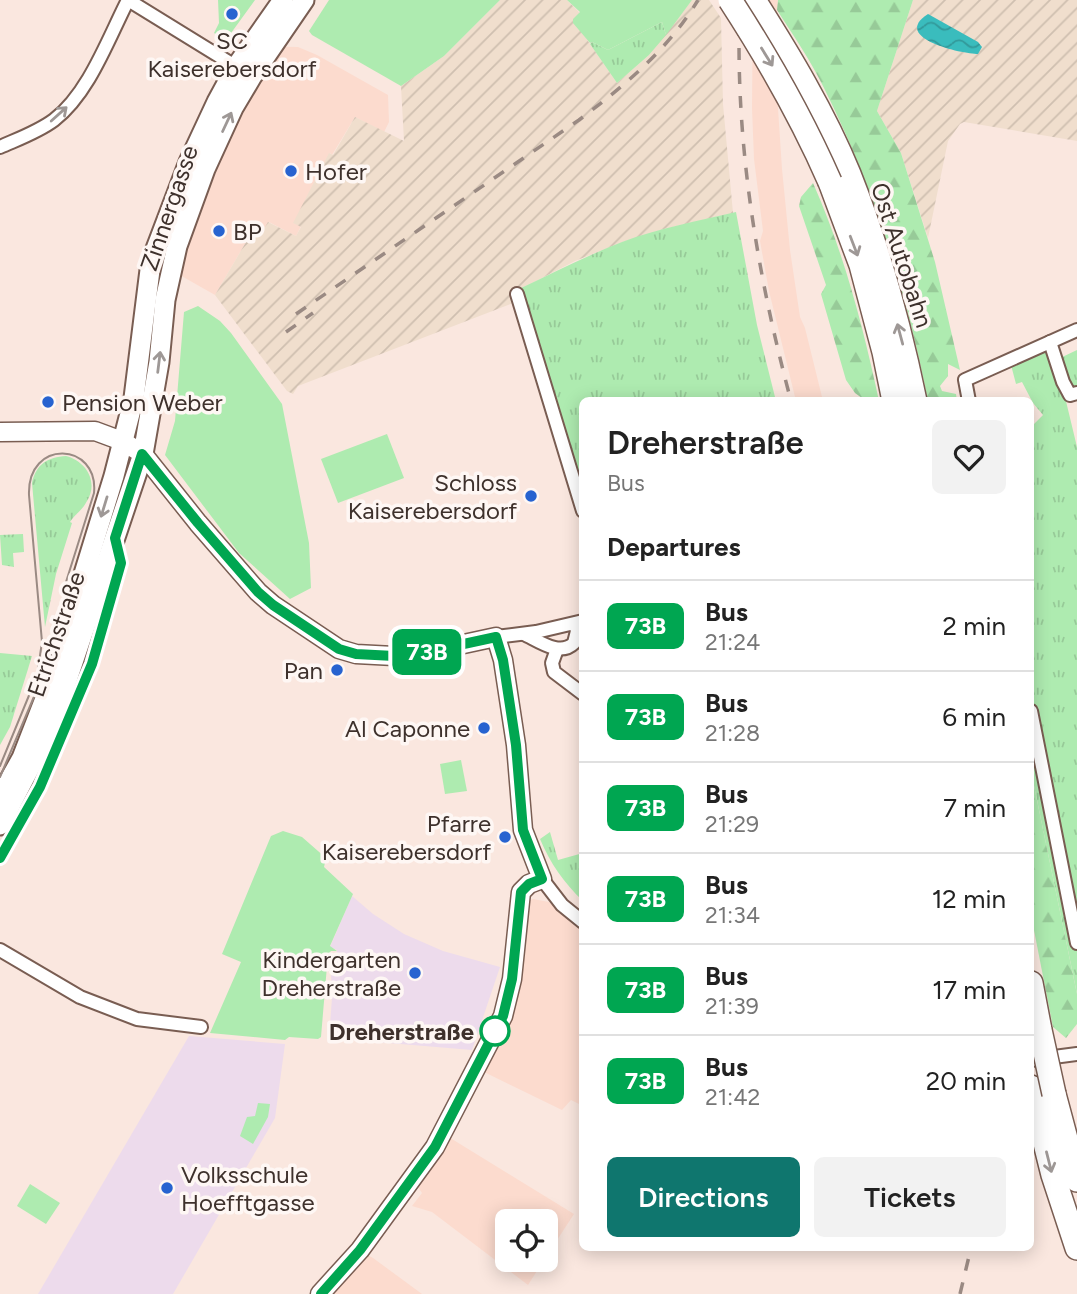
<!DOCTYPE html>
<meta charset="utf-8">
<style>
body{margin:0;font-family:Figtree,sans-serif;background:#f2f2f2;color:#222;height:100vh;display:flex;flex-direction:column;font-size:26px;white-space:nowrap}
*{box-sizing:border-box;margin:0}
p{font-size:23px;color:#767676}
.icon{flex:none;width:38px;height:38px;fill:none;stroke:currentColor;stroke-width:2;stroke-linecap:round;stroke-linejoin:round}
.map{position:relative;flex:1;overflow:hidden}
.sheet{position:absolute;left:579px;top:397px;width:455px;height:854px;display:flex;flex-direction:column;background:#fff;border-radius:10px;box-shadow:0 4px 18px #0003}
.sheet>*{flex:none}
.badge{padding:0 14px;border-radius:10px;font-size:24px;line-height:46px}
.tools{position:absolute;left:495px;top:1209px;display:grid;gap:14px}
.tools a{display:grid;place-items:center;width:63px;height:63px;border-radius:10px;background:#fff;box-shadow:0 4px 18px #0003;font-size:35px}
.map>.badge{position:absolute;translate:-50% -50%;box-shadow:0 0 0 4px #fff}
h2{padding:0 28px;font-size:26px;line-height:63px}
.round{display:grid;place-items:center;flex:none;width:74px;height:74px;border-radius:10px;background:#f2f2f2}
.summary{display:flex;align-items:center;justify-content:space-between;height:119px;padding:0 28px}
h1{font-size:33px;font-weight:600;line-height:52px}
.primary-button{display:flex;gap:14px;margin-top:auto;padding:14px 28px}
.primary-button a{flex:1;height:80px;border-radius:10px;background:#0f766e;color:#fff;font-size:28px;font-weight:600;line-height:80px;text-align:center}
.primary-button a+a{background:#f2f2f2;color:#222}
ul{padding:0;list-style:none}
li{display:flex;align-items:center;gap:21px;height:91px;padding:0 28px;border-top:2px solid #e0e0e0}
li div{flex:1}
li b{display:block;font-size:26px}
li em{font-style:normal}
li .badge{min-width:77px;font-weight:700;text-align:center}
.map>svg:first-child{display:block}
</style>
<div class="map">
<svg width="1077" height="1294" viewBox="0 0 1077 1294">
<defs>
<pattern id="industrial-furrows" width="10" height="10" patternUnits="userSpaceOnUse" patternTransform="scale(1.75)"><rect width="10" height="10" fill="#f0decd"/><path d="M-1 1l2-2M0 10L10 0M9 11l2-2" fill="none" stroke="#cfbfb0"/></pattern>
<pattern id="grass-tufts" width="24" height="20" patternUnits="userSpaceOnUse" patternTransform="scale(1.75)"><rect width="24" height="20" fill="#aeebb0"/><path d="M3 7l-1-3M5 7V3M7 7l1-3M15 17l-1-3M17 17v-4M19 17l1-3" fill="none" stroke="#97ca98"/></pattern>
<pattern id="forest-firs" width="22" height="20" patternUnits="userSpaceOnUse" patternTransform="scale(1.75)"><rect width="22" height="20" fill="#aeebb0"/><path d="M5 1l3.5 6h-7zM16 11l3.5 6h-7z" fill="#97ca98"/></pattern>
<pattern id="water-waves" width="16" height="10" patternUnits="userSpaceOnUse" patternTransform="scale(1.75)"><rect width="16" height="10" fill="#3abcbd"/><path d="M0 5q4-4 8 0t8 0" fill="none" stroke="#32999a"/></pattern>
</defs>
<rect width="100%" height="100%" fill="#fae7df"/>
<!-- built -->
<g fill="#fcdbce">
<polygon points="753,0 778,0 775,63 782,169 790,250 800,317 805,328 823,401 796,401 769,291 760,241 763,231 754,159 752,108"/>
<polygon points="235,46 298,47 317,55 388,95 389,122 384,132 355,117 332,155 330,153 294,223 301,226 296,236 269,222 263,230 256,225 215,295 148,257 185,150"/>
<polygon points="533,899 549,902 583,928 583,1106 571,1100 562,1110 480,1070 527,901"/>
<polygon points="447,1136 574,1214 546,1257 546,1222 508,1222 508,1260 544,1260 528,1285 432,1212 412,1206 422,1193 415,1183"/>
<polygon points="366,1254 373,1258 422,1294 333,1294"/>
</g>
<!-- industrial -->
<g fill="url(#industrial-furrows)">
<polygon points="500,0 567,0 580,13 575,22 617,83 649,55 692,0 709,0 721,18 723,104 733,213 664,229 623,242 575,261 511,294 513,303 298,386 293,394 287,391 215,295 256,225 263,230 268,222 296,236 301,227 293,223 329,153 333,155 355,117 404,141 401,86 444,56"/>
<polygon points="913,0 1077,0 1077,141 964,122 960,124 948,141 928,238 901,153 877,111"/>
</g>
<!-- education -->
<g fill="#eddbec">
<polygon points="352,896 373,914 404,934 443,951 500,967 472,1050 329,1038 332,998 331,972 335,972 337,950 330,947"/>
<polygon points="189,1036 285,1044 275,1118 173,1294 38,1294"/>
</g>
<!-- grass -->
<g fill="url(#grass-tufts)">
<polygon points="662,22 666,35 649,55 617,83 590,44 592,42 608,50"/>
<path d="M736,212L757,325L776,401H583V498L519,289C553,273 586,256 622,242C659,228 698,221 736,212Z"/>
<polygon points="1077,350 1077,388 1065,397 1077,447 1077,994 1031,771 1031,427 1043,415 1033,403 1022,382 1016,384 1011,365 1044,352 1058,359"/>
<path d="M66,456C86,461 99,482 87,501C82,511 74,515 70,522L72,523L56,574L45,627L32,483C36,464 48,457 66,456Z"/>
<polygon points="23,534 24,552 13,553 14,567 2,565 0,535"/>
<polygon points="0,653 32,656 10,727 0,745"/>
<path d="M550,832L558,860L583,853V901C564,883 550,863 540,839Z"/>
</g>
<!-- forest -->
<g fill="url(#forest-firs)">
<path d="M778,0H913L877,111L901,153L935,262L960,370L948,364V376L940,386L942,391L956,394L957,401H928C906,290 874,188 824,88C811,61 793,35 777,10Z"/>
<path d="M813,183C844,253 863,326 879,401H866L855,393L846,380L821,294L826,285L799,206L801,197Z"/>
<polygon points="1031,771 1077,994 1077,1024 1066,1038 1053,1027 1031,915"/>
</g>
<!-- green -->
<g fill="#aeebb0">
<polygon points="218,0 255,0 226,40 214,33 219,23"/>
<polygon points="329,0 500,0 444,56 401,86 312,35 309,31"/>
<polygon points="567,0 692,0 666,35 662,22 608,50 592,42 590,43 573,23 573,19 580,12"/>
<polygon points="198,306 220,321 231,333 282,404 309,543 311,588 290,599 239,553 165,455 175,421 184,312"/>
<polygon points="387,434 404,478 338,503 321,459"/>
<polygon points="461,760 467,791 445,794 440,764"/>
<polygon points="283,831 302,837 326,858 324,867 353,894 330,946 337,951 331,951 328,954 321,1037 318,1039 289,1037 285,1040 210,1033 241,962 222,954 271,836"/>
<polygon points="258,1103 270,1104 268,1117 253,1144 240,1136 247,1117 255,1116"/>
<polygon points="30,1184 60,1203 46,1224 17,1206"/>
</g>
<!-- water -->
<path fill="url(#water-waves)" d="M928,14L978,42L982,47L978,54C962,54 890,38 928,14Z"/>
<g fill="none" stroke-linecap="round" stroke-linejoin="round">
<!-- street casing -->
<g stroke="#795d52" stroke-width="16">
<g id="street">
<polyline points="128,0 240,69"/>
<path d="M0,147C18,139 38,132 54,120C89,93 108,39 128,0"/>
<polyline points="517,294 583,511"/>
<polyline points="1050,342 1063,382 1070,395 1077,393"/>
<polyline points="969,401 965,380 1077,330"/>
<path d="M524,634C539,641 560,657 574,643L577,631L575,624"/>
<polyline points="496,637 536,632 583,621"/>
<polyline points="557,649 552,663 554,672 583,694"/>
<polyline points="1031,711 1077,943"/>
<polyline points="542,879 562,905 583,922"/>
<polyline points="0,950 80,997 137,1019 201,1027"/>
<polyline points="1031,1060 1077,1054"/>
</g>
</g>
<!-- secondary casing -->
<g stroke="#795d52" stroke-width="21">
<polyline id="secondary" points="0,432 95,431 122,441 143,454 198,523 258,592 273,605 339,649 356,654 394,656 422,653 496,637 503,660 516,745 523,830 542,879 529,884 521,892 512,979 503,1016 435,1147 360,1250 320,1294"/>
</g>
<!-- primary casing -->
<g stroke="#795d52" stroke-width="23">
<g id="primary">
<polyline points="0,797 22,758 48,691 114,476 134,398 151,262 189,162 217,102 236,67 283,0"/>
<polyline points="0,825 42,744 68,677 143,454 159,362 165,300 177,246 205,169 233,108 252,76 304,0"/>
</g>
</g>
<!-- highway casing -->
<g stroke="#795d52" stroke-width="26">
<g id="highway">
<path d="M754,0C789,55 824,113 849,174C878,247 899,323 915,401"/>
<polyline points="830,182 861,265 884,352 894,401"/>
<polyline points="1031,983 1040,1030"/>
<polyline points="1031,1087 1053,1175 1077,1248"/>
<polyline points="1054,1094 1077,1180"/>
</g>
</g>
<!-- street -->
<use href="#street" stroke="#fff" stroke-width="12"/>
<!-- secondary -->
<use href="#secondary" stroke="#fff" stroke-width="18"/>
<!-- primary -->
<use href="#primary" stroke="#fff" stroke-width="19"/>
<!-- highway -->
<use href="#highway" stroke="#fff" stroke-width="23"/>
<!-- tram -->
<path stroke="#9a8a83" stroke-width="2" d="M0,766L37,676L42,642L29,495C27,438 99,442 94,493L66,582L55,647L0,777"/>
<!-- rail -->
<g stroke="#9a8a83" stroke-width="3.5" stroke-dasharray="12 12" stroke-linecap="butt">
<path d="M740,0C734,136 756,270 791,401"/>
<path d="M296,314L579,120C625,85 668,50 698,0"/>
<polyline points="286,332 313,313"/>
<polyline points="960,1294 971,1248"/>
</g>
<!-- highway-bridge casing -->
<g stroke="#795d52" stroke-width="26" stroke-linecap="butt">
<g id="highway-bridge">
<path d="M730,0C769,60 801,116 830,182"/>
<polyline points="1040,1030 1054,1094"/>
</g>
</g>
<!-- highway-bridge -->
<use href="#highway-bridge" stroke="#fff" stroke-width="23"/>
</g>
<!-- one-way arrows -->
<defs><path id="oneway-shaft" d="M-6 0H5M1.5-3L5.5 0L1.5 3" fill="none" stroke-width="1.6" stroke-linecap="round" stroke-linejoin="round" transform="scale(1.75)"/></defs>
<g stroke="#9e9896">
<use href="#oneway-shaft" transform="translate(767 57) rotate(58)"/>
<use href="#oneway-shaft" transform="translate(59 114) rotate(-42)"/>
<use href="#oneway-shaft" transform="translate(227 122) rotate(-65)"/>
<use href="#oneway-shaft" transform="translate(854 246) rotate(69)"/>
<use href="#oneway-shaft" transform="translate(900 334) rotate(-105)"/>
<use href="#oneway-shaft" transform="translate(159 362) rotate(-83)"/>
<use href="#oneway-shaft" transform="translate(104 507) rotate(107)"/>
<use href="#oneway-shaft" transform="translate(1049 1162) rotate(76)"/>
</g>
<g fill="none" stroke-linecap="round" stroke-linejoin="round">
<!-- line casing -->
<g stroke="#fff" stroke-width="16">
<polyline id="line" points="0,858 40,787 92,664 121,563 115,538 142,454 198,523 258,592 273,605 339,649 356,654 394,656 422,653 496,637 503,660 516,745 523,830 542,879 529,884 521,892 512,979 503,1016 435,1147 360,1250 321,1294"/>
</g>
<!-- line -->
<use href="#line" stroke="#00a651" stroke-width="10"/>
</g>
<!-- markers -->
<g fill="#2763d0" stroke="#fef7f4" stroke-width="2.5">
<circle cx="232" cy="14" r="7"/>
<circle cx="291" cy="171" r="7"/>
<circle cx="219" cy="231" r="7"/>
<circle cx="48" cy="402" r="7"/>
<circle cx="531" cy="496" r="7"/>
<circle cx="337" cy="670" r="7"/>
<circle cx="484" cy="728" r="7"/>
<circle cx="505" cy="837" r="7"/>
<circle cx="415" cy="973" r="7"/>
<circle cx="167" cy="1188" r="7"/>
</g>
<circle fill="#fff" stroke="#00a651" stroke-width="3.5" cx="495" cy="1031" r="14"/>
<g text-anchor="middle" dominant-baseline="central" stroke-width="7" stroke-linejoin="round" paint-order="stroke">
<!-- poi labels -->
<g font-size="24" fill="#3e312c" stroke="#fef7f4" text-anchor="end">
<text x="232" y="40" text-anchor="middle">SC<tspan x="232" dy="28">Kaiserebersdorf</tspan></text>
<text x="305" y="171" text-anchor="start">Hofer</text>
<text x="233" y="231" text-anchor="start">BP</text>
<text x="62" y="402" text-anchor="start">Pension Weber</text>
<text x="517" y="482">Schloss<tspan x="517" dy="28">Kaiserebersdorf</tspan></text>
<text x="323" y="670">Pan</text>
<text x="470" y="728">Al Caponne</text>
<text x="491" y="823">Pfarre<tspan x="491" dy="28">Kaiserebersdorf</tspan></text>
<text x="401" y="959">Kindergarten<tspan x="401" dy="28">Dreherstraße</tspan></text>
<text x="181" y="1174" text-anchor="start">Volksschule<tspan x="181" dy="28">Hoefftgasse</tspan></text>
</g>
<!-- street labels -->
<g font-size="24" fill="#3e312c" stroke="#fef7f4">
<text transform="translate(169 208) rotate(-71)">Zinnergasse</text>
<text transform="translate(902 255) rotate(72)">Ost Autobahn</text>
<text transform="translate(56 634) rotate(-71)">Etrichstraße</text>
</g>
<!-- stop labels -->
<g font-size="24" font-weight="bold" fill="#3e312c" stroke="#fef7f4" text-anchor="end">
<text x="474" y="1031">Dreherstraße</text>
</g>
</g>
</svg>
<div class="tools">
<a><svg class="icon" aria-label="locate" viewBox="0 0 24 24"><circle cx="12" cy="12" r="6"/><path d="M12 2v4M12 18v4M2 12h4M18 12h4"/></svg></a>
</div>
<b class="badge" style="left:427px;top:652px;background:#00a651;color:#fff">73B</b>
<section class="sheet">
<div class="summary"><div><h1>Dreherstraße</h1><p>Bus</p></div><a class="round"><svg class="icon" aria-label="heart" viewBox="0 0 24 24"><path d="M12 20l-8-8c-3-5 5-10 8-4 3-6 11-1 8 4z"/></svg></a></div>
<h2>Departures</h2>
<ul>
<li><span class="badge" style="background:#00a651;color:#fff">73B</span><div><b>Bus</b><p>21:24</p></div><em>2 min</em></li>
<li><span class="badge" style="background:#00a651;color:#fff">73B</span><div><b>Bus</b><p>21:28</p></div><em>6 min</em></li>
<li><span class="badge" style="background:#00a651;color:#fff">73B</span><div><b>Bus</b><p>21:29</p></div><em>7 min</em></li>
<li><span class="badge" style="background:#00a651;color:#fff">73B</span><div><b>Bus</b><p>21:34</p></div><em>12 min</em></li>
<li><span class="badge" style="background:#00a651;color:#fff">73B</span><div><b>Bus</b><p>21:39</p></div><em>17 min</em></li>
<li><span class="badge" style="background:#00a651;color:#fff">73B</span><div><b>Bus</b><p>21:42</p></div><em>20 min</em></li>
</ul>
<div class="primary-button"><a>Directions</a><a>Tickets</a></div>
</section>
</div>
